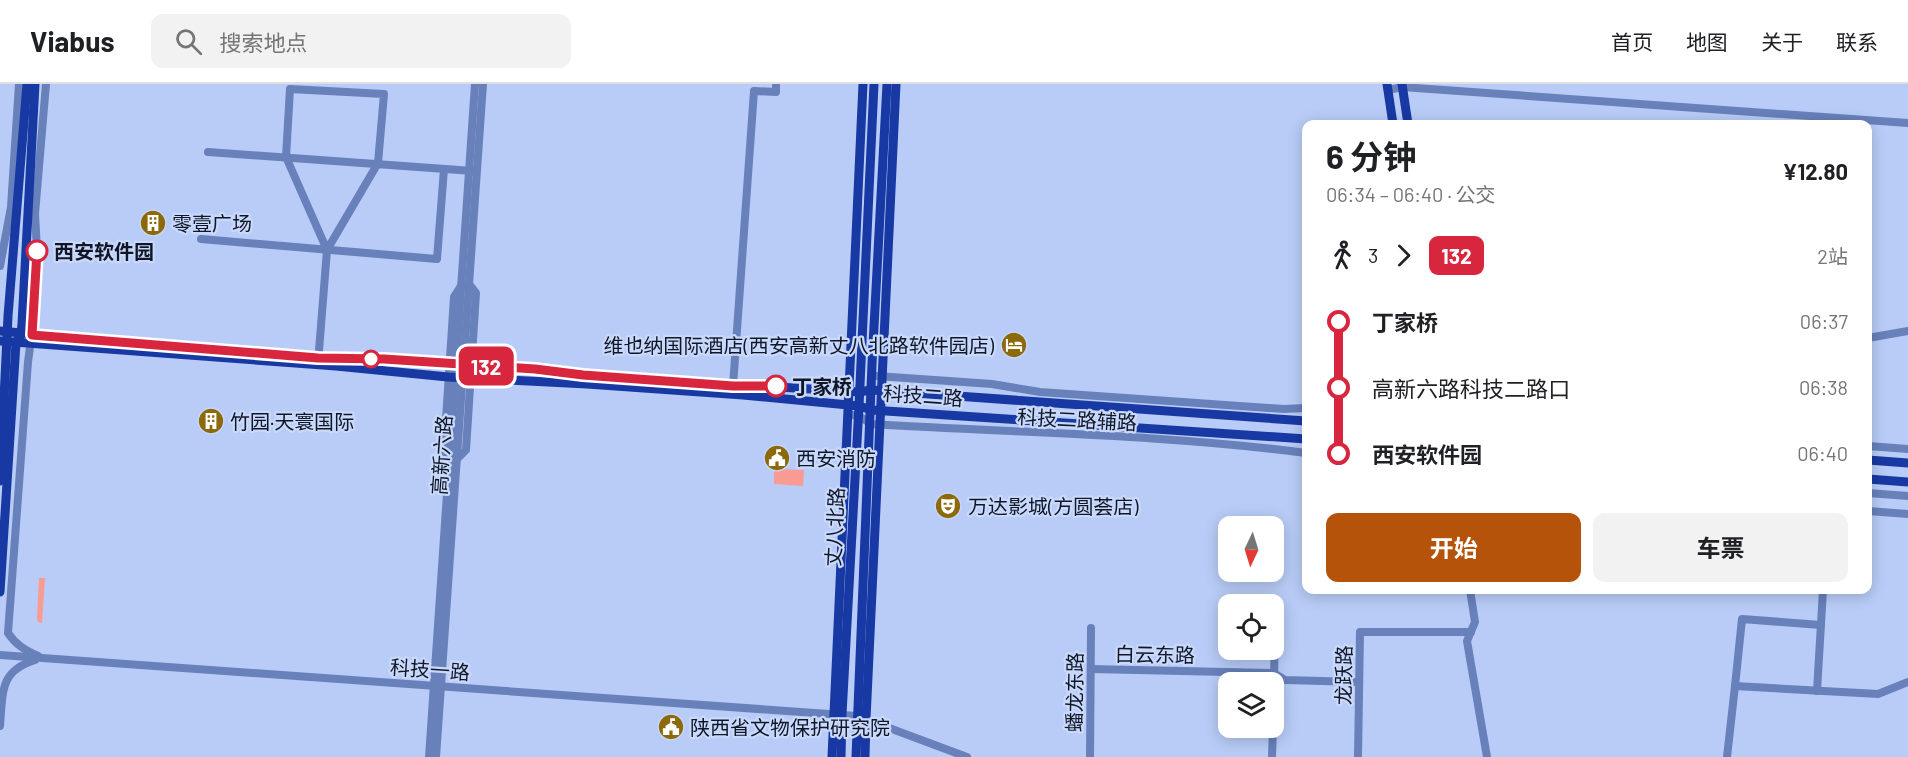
<!DOCTYPE html>
<html lang="zh">
<meta charset="utf-8">
<style>
body{margin:0;font-family:Barlow,"Noto Sans SC",sans-serif;background:#f2f2f2;color:#202124;height:100vh;display:flex;flex-direction:column;font-size:22px;white-space:nowrap}
*{box-sizing:border-box;margin:0}
p{font-size:20px;color:#757577}
.icon{flex:none;width:33px;height:33px;fill:none;stroke:currentColor;stroke-width:2;stroke-linecap:round;stroke-linejoin:round}
.map{position:relative;flex:1;overflow:hidden}
.drawer{position:absolute;left:1302px;top:36px;width:570px;height:474px;display:flex;flex-direction:column;background:#fff;border-radius:12px;box-shadow:0 3px 15px #0003}
.drawer>*{flex:none}
.badge{padding:0 12px;border-radius:9px;font-size:21px;line-height:39px}
.needle{width:39px;rotate:184deg}
.fabs{position:absolute;left:1218px;top:432px;display:grid;gap:12px}
.fabs a{display:grid;place-items:center;width:66px;height:66px;border-radius:12px;background:#fff;box-shadow:0 3px 15px #0003;font-size:30px}
.map>.badge{position:absolute;translate:-50% -50%;box-shadow:0 0 0 3px #fff}
.legs{display:flex;align-items:center;gap:9px;height:66px;padding:0 24px;font-size:20px}
.legs p{margin-inline-start:auto}
.overview{display:flex;align-items:center;justify-content:space-between;height:102px;padding:0 24px}
h1{font-size:33px;font-weight:700;line-height:45px}
.button{display:flex;gap:12px;margin-top:auto;padding:12px 24px}
.button a{flex:1;height:69px;border-radius:12px;background:#b45309;color:#fff;font-size:24px;font-weight:700;line-height:69px;text-align:center}
.button a+a{background:#f2f2f2;color:#202124}
ul{padding:0 24px;list-style:none}
li{display:flex;align-items:center;gap:21px;height:66px;font-size:22px}
li i{display:grid;place-items:center;width:9px;height:100%;margin:0 8px;background:currentColor}
li i::after{content:'';width:15px;height:15px;margin:-8px;border:4px solid;border-radius:50%;background:#fff}
li p{margin-inline-start:auto}
li:first-child i{background:linear-gradient(#0000 50%,currentColor 0)}
li:last-child i{background:linear-gradient(currentColor 50%,#0000 0)}
header{display:flex;align-items:center;gap:36px;box-sizing:border-box;height:84px;padding:0 30px;background:#fff;border-bottom:2px solid #e0e0e0}
header strong{font-size:28px}
nav{display:flex;gap:33px;margin-inline-start:auto;font-size:21px}
.search{width:420px;height:54px;background:#f2f2f2;display:flex;align-items:center;gap:15px;box-sizing:border-box;padding:0 21px;border-radius:12px;color:#757577;font-size:22px}
.map>svg:first-child{display:block}
</style>
<header>
<strong>Viabus</strong>
<div class="search"><svg class="icon" aria-label="search" viewBox="0 0 24 24"><circle cx="10" cy="10" r="6"/><path d="M15 15l6 6"/></svg>搜索地点</div>
<nav><a>首页</a><a>地图</a><a>关于</a><a>联系</a></nav>
</header>
<div class="map">
<svg width="1908" height="673" viewBox="0 0 1908 673">
<rect width="100%" height="100%" fill="#b8ccf7"/>
<!-- green -->
<g fill="#fa9b93">
<polygon points="774,385 804,386 803,402 774,400"/>
<polygon points="39,494 45,494 42,539 38,538 37,535"/>
</g>
<g fill="none" stroke-linecap="round" stroke-linejoin="round">
<!-- minor -->
<g stroke="#6881bb" stroke-width="8">
<polyline points="1388,6 1402,3 1908,39"/>
<polyline points="208,68 473,87"/>
<polyline points="201,155 437,175 444,85"/>
<polyline points="0,182 11,123 19,0"/>
<polyline points="1868,254 1908,247"/>
<polyline points="318,279 327,166 286,73 290,5 384,10 378,79 327,166"/>
<polyline points="877,292 992,300 1040,308 1284,325 1306,324"/>
<polyline points="733,302 754,7 776,8 776,0"/>
<path d="M853,331L859,332L871,340C1016,349 1162,350 1306,369"/>
<polyline points="1868,362 1908,365"/>
<polyline points="457,375 466,366 476,209 469,200"/>
<polyline points="450,376 444,366 454,213 461,202"/>
<polyline points="1868,409 1908,412"/>
<polyline points="1868,427 1908,430"/>
<polyline points="1470,506 1475,538 1467,557 1487,673"/>
<polyline points="0,571 857,632 967,673"/>
<path d="M38,572C25,566 16,561 8,549L28,278L34,233L37,166L35,130L46,0"/>
<polyline points="1091,585 1274,589 1285,596 1359,598"/>
<polyline points="1274,599 1275,543"/>
<polyline points="1735,602 1742,535 1821,541"/>
<polyline points="1817,607 1823,506"/>
<path d="M0,642C3,606 0,587 35,576"/>
<polyline points="429,673 475,0"/>
<polyline points="436,673 483,0"/>
<polyline points="1090,673 1091,544"/>
<polyline points="1272,673 1273,644"/>
<polyline points="1358,673 1360,548 1471,548"/>
<polyline points="1727,673 1735,602 1878,610 1908,598"/>
</g>
<!-- major -->
<g stroke="#1839a3" stroke-width="9">
<polyline points="1387,0 1393,40"/>
<polyline points="1402,0 1408,40"/>
<polyline points="0,247 148,261 318,274 385,275 456,279 535,285 583,291 859,308 871,306 887,307 1306,337"/>
<polyline points="0,257 336,282 448,293 587,300 743,311 859,322 872,326 886,327 1306,355"/>
<polyline points="1868,376 1908,379"/>
<polyline points="1868,395 1908,398"/>
<polyline points="0,397 8,232 27,0"/>
<polyline points="0,508 16,259 21,250 22,240 35,0"/>
<polyline points="832,673 863,0"/>
<polyline points="841,673 842,630 859,322 874,0"/>
<polyline points="856,673 872,280 887,0"/>
<polyline points="865,673 866,635 896,0"/>
</g>
</g>
<g fill="none" stroke-linecap="round" stroke-linejoin="round">
<!-- line-1 casing -->
<g stroke="#fff" stroke-width="14">
<polyline id="line-1" points="37,167 32,251 318,274 384,275 535,285 583,291 733,302 776,302"/>
</g>
<!-- line-1 -->
<use href="#line-1" stroke="#d7263d" stroke-width="9"/>
</g>
<!-- icons -->
<defs>
<g id="building-disc" transform="scale(1.35)"><circle r="9.5" fill="#8c6a0b" stroke="#c9d9fc"/><path d="M-4-6H4V6H1V3H-1V6H-4ZM-2.5-4.3h1.7v1.8h-1.7ZM.8-4.3h1.7v1.8H.8ZM-2.5-1h1.7V.8h-1.7ZM.8-1h1.7V.8H.8Z" fill="#fff"/></g>
<g id="hotel-disc" transform="scale(1.35)"><circle r="9.5" fill="#8c6a0b" stroke="#c9d9fc"/><path d="M-6-4.5h1.5V1H6V5H4.5V3h-9V5H-6ZM-4 0a1.8 1.8 0 1 1 3.6 0ZM.5 0V-2.5h3Q6-2.5 6 0Z" fill="#fff"/></g>
<g id="civic-disc" transform="scale(1.35)"><circle r="9.5" fill="#8c6a0b" stroke="#c9d9fc"/><path d="M-.6-6.5H3V-4.5H.6V-3L4-1V1h2V6H-6V1h2V-1L-.6-3ZM-1.2 2.5V6h2.4V2.5Z" fill="#fff"/></g>
<g id="theatre-disc" transform="scale(1.35)"><circle r="9.5" fill="#8c6a0b" stroke="#c9d9fc"/><path d="M-5-5.5Q0-4 5-5.5V0Q5 5 0 6Q-5 5-5 0ZM-3.3-2.5H-1v1.5H-3.3ZM1-2.5H3.3v1.5H1ZM-2.8 1Q0 5.5 2.8 1Z" fill="#fff"/></g>
</defs>
<g fill-rule="evenodd">
<use href="#building-disc" x="153" y="139"/>
<use href="#hotel-disc" x="1014" y="261"/>
<use href="#building-disc" x="211" y="337"/>
<use href="#civic-disc" x="777" y="374"/>
<use href="#theatre-disc" x="948" y="422"/>
<use href="#civic-disc" x="671" y="643"/>
</g>
<!-- markers -->
<g fill="#fff" stroke="#d7263d" stroke-width="3">
<circle cx="37" cy="167" r="10"/>
<circle cx="371" cy="275" r="8"/>
<circle cx="776" cy="302" r="10"/>
</g>
<g text-anchor="middle" dominant-baseline="central" stroke-width="4.5" stroke-linejoin="round" paint-order="stroke">
<!-- poi labels -->
<g font-size="20" fill="#101625" stroke="#c9d9fc" text-anchor="start">
<text x="172" y="139">零壹广场</text>
<text x="994" y="261" text-anchor="end">维也纳国际酒店(西安高新丈八北路软件园店)</text>
<text x="230" y="337">竹园·天寰国际</text>
<text x="796" y="374">西安消防</text>
<text x="968" y="422">万达影城(方圆荟店)</text>
<text x="690" y="643">陕西省文物保护研究院</text>
</g>
<!-- stop labels -->
<g font-size="20" font-weight="bold" fill="#101625" stroke="#c9d9fc" text-anchor="start">
<text x="54" y="167">西安软件园</text>
<text x="792" y="302">丁家桥</text>
</g>
<!-- street labels -->
<g font-size="20" fill="#101625" stroke="#c9d9fc">
<text transform="translate(923 311) rotate(4)">科技二路</text>
<text transform="translate(1077 335) rotate(3)">科技二路辅路</text>
<text transform="translate(441 371) rotate(-86)">高新六路</text>
<text transform="translate(834 443) rotate(-87)">丈八北路</text>
<text transform="translate(1155 570) rotate(1)">白云东路</text>
<text transform="translate(430 585) rotate(4)">科技一路</text>
<text transform="translate(1343 591) rotate(-89)">龙跃路</text>
<text transform="translate(1074 608) rotate(-89)">蟠龙东路</text>
</g>
</g>
</svg>
<div class="fabs">
<a><svg class="needle" viewBox="-14 -14 28 28"><path d="M0-13l5 13h-10z" fill="#e53935"/><path d="M0 13l5-13h-10z" fill="#757577"/></svg></a>
<a><svg class="icon" aria-label="locate" viewBox="0 0 24 24"><circle cx="12" cy="12" r="6"/><path d="M12 2v4M12 18v4M2 12h4M18 12h4"/></svg></a>
<a><svg class="icon" aria-label="layers" viewBox="0 0 24 24"><path d="M12 4l9 5-9 5-9-5zM3 14l9 5 9-5"/></svg></a>
</div>
<b class="badge" style="left:486px;top:282px;background:#d7263d;color:#fff">132</b>
<section class="drawer">
<div class="overview"><div><h1>6 分钟</h1><p>06:34 – 06:40 · 公交</p></div><b>¥12.80</b></div>
<div class="legs"><svg class="icon" aria-label="walk" viewBox="0 0 24 24"><circle cx="13" cy="4" r="2"/><path d="M13 8l-2 6 4 7M11 14l-3 7M7 12l3-4h3l4 4"/></svg>3<svg class="icon" aria-label="forward" viewBox="0 0 24 24"><path d="M9 5l7 7-7 7"/></svg><b class="badge" style="background:#d7263d;color:#fff">132</b><p>2站</p></div>
<ul>
<li><i style="color:#d7263d"></i><b>丁家桥</b><p>06:37</p></li>
<li><i style="color:#d7263d"></i><span>高新六路科技二路口</span><p>06:38</p></li>
<li><i style="color:#d7263d"></i><b>西安软件园</b><p>06:40</p></li>
</ul>
<div class="button"><a>开始</a><a>车票</a></div>
</section>
</div>
